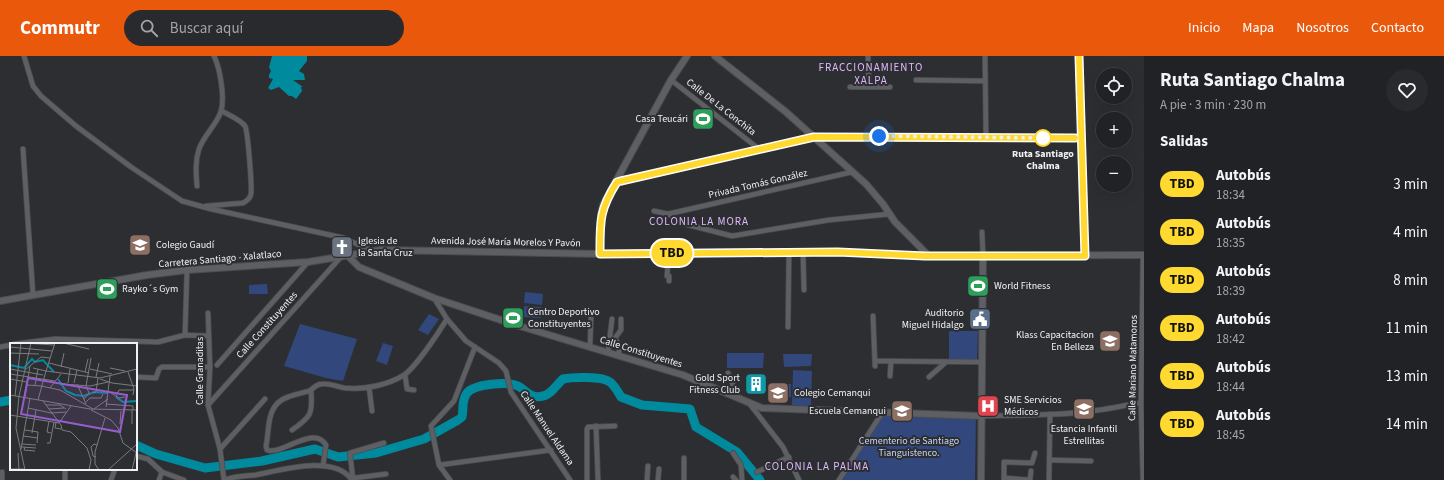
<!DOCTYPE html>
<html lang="es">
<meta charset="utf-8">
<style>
body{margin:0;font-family:"Source Sans 3",sans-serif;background:#292a2d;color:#f1f3f6;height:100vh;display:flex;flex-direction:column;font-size:15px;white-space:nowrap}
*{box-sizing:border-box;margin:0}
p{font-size:13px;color:#a2a4a7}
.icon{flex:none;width:22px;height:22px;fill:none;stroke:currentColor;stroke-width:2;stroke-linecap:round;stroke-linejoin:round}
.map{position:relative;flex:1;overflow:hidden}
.panel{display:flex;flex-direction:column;background:#212225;width:300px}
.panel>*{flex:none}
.badge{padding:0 8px;border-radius:13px;font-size:14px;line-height:26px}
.controls{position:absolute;left:1096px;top:12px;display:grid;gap:8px}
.controls a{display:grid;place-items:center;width:36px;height:36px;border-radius:50%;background:#212225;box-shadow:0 4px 16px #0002,0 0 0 1px #3e3f42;font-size:20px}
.you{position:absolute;width:20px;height:20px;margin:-10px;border:3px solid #fff;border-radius:50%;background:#1a73e8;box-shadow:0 0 0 6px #1a73e833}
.map>.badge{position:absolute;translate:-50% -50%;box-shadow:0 0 0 2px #fff}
h2{padding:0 16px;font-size:15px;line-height:36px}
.round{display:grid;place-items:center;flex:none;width:42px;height:42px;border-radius:21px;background:#292a2d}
.overview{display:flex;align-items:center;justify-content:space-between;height:68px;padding:0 16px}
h1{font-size:19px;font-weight:700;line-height:30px}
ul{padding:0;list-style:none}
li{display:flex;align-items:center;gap:12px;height:48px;padding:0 16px}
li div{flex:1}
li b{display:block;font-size:15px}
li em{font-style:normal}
li .badge{min-width:44px;font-weight:700;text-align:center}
header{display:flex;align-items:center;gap:24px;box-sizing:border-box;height:56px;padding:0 20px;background:#ea580c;color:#fff}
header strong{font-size:19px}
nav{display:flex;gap:22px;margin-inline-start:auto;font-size:14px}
.search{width:280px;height:36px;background:#292a2d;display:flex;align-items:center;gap:10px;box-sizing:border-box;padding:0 14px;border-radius:22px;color:#a2a4a7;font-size:15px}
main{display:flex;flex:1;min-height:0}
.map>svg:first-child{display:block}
</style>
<header>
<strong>Commutr</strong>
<div class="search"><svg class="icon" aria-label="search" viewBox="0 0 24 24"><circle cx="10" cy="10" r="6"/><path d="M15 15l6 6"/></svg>Buscar aquí</div>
<nav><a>Inicio</a><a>Mapa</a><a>Nosotros</a><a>Contacto</a></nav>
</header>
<main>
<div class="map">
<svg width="1144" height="424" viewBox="0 0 1144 424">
<rect width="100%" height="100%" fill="#2c2e31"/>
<!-- green -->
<g fill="#32477c">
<polygon points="267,228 268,238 249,238 249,229"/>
<polygon points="525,236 543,238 542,249 524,247"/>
<polygon points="524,250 541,251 541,262 523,261"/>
<polygon points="429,258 439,263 428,279 418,274"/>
<polygon points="300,268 357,283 343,325 326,322 284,310"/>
<polygon points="949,275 978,275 977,304 949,304"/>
<polygon points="383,287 393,290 387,309 376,305"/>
<polygon points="727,297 764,297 763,312 727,312"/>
<polygon points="783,298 812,298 811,310 784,311"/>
<polygon points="793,314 812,315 811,351 792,349"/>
<polygon points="773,328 791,328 791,341 772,341"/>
<polygon points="882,358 976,359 975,424 841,424"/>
</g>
<!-- water -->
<polygon fill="#008a9e" points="272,0 307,0 307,5 299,15 304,18 305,24 293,24 303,31 301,31 302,35 296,43 292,40 289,40 279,31 271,34 268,32 273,23 269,22 269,19 271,15 269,11"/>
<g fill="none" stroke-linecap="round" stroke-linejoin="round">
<!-- river -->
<g stroke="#008a9e" stroke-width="9">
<polyline points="0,346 11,344"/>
<path d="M136,389L156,398L205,412L262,405L315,393L338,401L376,397L424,383L458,364L462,361C464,352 461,345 467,337C474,328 508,325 518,330C528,335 529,343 543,340C552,338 556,329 563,323C573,321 602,320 610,326C615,330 618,336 621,341L642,349L690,353L696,371L737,396L760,424"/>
</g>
<!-- street casing -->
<g stroke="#494b4e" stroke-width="6">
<g id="street">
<polyline points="24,0 33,30 41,40 76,70 131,111 182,145 211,153 344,182 372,195"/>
<polyline points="868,0 869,30"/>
<polyline points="985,0 986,81"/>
<polyline points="671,24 759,93"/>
<polyline points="916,24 985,25"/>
<polyline points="850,31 890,31"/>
<polyline points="23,93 33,239"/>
<polyline points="617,126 814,81 1081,82"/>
<path d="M197,130C196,117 195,105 199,93C204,79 218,67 221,55C225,42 220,12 214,0"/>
<path d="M206,150L243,147C247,145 250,143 251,138C252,130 248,76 245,70C240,63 228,59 222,55"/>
<polyline points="654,155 668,158 852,116"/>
<polyline points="668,158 685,168 732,180 829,164 890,158"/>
<polyline points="982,176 983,199"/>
<polyline points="669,197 667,220 669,220 669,225"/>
<polyline points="803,197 804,234"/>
<polyline points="434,242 447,263 466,285 499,307 506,315 511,336 570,424"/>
<polyline points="208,257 210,311 208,349 220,393 224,424"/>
<polyline points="873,260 875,310"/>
<polyline points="788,271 789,197"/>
<polyline points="185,279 187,214"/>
<polyline points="14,288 55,283 158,286 185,279 209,280"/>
<polyline points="0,291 11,289"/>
<polyline points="590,291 591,262"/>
<polyline points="608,296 612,263"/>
<polyline points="619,299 619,289 615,282 621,274 621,263"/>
<polyline points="875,305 982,306"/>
<polyline points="217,309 308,206"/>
<polyline points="728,317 738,341"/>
<polyline points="405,319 407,333 414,334"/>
<polyline points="890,320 891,305"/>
<polyline points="136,321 156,322 159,313 162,311 210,311"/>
<polyline points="929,321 946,306"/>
<polyline points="369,331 372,355"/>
<polyline points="749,347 783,391 799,424"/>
<polyline points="208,349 340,202"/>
<path d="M981,360C1020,359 1060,360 1099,354C1113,352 1127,349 1141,347"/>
<polyline points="596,370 598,424"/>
<path d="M292,374C311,361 313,358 311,334"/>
<polyline points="220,393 265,343"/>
<polyline points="733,397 741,409 742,424"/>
<polyline points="136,400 148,403 162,416 184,424"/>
<polyline points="684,402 684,424"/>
<polyline points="1050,404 1091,405"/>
<polyline points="439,409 551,394"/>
<path d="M323,410L326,389C313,368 282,400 267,394L266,390C269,377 267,360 276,349C283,340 299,338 309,335C314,333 315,328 322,328C329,327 338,331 345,332C364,334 388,329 404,319C416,311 439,276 447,263"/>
<polyline points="65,413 65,424"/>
<polyline points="2,416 2,424"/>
<polyline points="757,416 789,401"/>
<polyline points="733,421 736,424"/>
<polyline points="354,422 386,418"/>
<polyline points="1004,422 1030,424 1031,415"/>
<polyline points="111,424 115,413"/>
<polyline points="159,424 162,416"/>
<path d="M225,424C234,420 246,420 256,419C281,414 334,398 352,424"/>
<polyline points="353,424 350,397 384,387"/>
<polyline points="450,424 439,409 431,370 454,345 475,291"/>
<polyline points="587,424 587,373 588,371 615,370"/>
<polyline points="647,424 648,410"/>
<polyline points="658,424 659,413"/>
<polyline points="839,424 882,357"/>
<polyline points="1004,424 1004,406 1032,407 1035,397"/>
<polyline points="1049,424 1050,358"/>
<polyline points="1143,424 1141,347 1143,199"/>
</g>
</g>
<!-- secondary casing -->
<g stroke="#494b4e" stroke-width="8">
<g id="secondary">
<polyline points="715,0 786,56 866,128 883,148 895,166 929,200"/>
<polyline points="1079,0 1085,200"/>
<polyline points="600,198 601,158 603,149 671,24 687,0"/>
<polyline points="348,200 359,211 434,242 516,269 683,319 762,352 981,360"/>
<polyline points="0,245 147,219 187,214 308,206 381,194 600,198 838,196 925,200 1144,199"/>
<polyline points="981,424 983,199"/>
</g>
</g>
<!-- street -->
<use href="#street" stroke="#5e5f63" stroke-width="4.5"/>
<!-- secondary -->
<use href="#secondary" stroke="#5e5f63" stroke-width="6"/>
</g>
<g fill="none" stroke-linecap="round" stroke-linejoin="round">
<!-- line casing -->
<g stroke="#fff" stroke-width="9">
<path id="line" d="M1075,82L814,81L621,125L617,126C599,154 600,166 600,198L838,196L925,200H1085L1079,0"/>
</g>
<!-- line -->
<use href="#line" stroke="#ffd92f" stroke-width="6"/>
<!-- walk -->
<polyline stroke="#f0f1f4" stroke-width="4" stroke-dasharray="0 7.2" points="879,80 1043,82"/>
</g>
<!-- icons -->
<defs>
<g id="stadium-square" transform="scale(1.15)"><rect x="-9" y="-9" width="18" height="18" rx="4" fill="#2e9e5b" stroke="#2c2e31"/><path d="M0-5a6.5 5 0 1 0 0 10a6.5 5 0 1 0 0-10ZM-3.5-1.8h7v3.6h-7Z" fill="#fff"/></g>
<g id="school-square" transform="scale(1.15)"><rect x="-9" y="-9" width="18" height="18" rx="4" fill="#8d6e63" stroke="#2c2e31"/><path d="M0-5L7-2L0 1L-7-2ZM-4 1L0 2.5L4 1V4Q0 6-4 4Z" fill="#fff"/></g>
<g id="church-square" transform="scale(1.15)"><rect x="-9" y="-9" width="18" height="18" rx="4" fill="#6b7280" stroke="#2c2e31"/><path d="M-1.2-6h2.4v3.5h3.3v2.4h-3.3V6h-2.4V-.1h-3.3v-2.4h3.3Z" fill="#fff"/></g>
<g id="civic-square" transform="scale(1.15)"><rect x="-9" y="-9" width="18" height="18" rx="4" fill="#5c6f8a" stroke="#2c2e31"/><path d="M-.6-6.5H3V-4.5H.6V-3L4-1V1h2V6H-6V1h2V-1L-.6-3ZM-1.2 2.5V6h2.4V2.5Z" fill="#fff"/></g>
<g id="university-square" transform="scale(1.15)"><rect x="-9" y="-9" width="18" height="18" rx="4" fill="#8d6e63" stroke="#2c2e31"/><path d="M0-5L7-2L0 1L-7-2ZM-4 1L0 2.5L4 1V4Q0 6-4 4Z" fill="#fff"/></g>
<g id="building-square" transform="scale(1.15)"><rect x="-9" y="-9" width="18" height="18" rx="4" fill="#0f9aa8" stroke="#2c2e31"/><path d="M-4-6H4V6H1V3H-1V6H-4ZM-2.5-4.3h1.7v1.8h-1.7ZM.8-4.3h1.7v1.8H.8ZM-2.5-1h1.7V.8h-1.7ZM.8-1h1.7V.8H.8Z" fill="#fff"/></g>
<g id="hospital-square" transform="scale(1.15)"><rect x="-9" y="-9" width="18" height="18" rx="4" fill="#e0444e" stroke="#2c2e31"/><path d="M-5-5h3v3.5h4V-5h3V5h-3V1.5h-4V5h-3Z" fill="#fff"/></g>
</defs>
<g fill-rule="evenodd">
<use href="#stadium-square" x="703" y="63"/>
<use href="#school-square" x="140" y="189"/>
<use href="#church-square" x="342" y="191"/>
<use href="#stadium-square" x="978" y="230"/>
<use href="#stadium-square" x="107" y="233"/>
<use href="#stadium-square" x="513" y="262"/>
<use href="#civic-square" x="980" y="263"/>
<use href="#university-square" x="1110" y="285"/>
<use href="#building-square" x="756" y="328"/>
<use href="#school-square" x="778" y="337"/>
<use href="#hospital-square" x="988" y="350"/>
<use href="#school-square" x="1084" y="353"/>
<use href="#school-square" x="902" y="355"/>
</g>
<!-- markers -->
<circle fill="#fff" stroke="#ffd92f" stroke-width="2" cx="1043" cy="82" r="8"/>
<g text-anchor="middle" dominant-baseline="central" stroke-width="4" stroke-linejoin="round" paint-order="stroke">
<!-- street labels -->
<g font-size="10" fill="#f0f1f4" stroke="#2c2e31">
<text transform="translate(721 51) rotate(38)">Calle De La Conchita</text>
<text transform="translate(758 128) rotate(-13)">Privada Tomás González</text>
<text transform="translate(506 186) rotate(1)">Avenida José María Morelos Y Pavón</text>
<text transform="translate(220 203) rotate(-5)">Carretera Santiago - Xalatlaco</text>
<text transform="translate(267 269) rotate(-48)">Calle Constituyentes</text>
<text transform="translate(641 296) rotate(17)">Calle Constituyentes</text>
<text transform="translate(1133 312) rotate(-89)">Calle Mariano Matamoros</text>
<text transform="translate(200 315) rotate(-90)">Calle Granaditas</text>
<text transform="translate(547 372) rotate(56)">Calle Manuel Aldama</text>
</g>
<!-- poi labels -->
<g font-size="10" fill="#f0f1f4" stroke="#2c2e31" text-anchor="start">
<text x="688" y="63" text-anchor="end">Casa Teucári</text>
<text x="358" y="185">Iglesia de<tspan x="358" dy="12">la Santa Cruz</tspan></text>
<text x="156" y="189">Colegio Gaudí</text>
<text x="994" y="230">World Fitness</text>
<text x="122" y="233">Rayko´s Gym</text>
<text x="528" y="256">Centro Deportivo<tspan x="528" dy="12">Constituyentes</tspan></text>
<text x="964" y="257" text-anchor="end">Auditorio<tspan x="964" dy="12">Miguel Hidalgo</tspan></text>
<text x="1094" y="279" text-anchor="end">Klass Capacitacion<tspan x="1094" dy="12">En Belleza</tspan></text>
<text x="740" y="322" text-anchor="end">Gold Sport<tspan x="740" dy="12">Fitness Club</tspan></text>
<text x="794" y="337">Colegio Cemanqui</text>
<text x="1004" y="344">SME Servicios<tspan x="1004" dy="12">Médicos</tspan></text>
<text x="886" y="355" text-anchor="end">Escuela Cemanqui</text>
<text x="1084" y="373" text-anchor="middle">Estancia Infantil<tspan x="1084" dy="12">Estrellitas</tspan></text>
</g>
<!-- stop labels -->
<g font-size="10" font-weight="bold" fill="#f0f1f4" stroke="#2c2e31">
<text x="1043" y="98">Ruta Santiago<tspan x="1043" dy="12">Chalma</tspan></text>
</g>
<!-- park labels -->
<g font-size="10" fill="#c5d5f9" stroke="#2c2e31">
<text x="909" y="385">Cementerio de Santiago<tspan x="909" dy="12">Tianguistenco.</tspan></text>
</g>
<!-- neighbourhood labels -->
<g font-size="11" letter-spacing="1" fill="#dfb9fc" stroke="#2c2e31">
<text x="871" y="11">FRACCIONAMIENTO<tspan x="871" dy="13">XALPA</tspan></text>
<text x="699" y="165">COLONIA LA MORA</text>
<text x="817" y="410">COLONIA LA PALMA</text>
</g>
</g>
<!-- overview -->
<g transform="translate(10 287)">
<rect width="127" height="127" fill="#2c2e31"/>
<path fill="none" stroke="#008a9e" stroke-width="2" d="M0,22L14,25L22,16L25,19L33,17L44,29M48,36L56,48L65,52L74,53L84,49L98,50M106,54L113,59L127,58"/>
<path fill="none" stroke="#7a7c7f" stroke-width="1" d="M13,0L44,2M53,0L79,6M0,4L42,8M0,10L29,11M39,20L79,30M51,24L54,10M23,25L36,28L45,0M100,25L115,28M0,26L33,32M80,26L102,31M15,27L31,14L40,15M75,29L78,16M118,29L124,46L123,52M0,31L45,38M86,34L89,20M0,36L17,39M90,36L102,40L127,43M58,40L60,26M64,40L67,27M53,41L80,43L98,39M67,41L76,61M17,42L31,43M25,42L28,26M31,43L50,47L83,66M40,45L51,31M98,48L109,55L115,54M83,50L86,49L88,35M0,52L80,66L127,67M5,53L11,0M106,53L109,47H124M15,54L20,23M74,56L79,50L76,43L81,15M28,57L36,28L90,35L127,26M33,58L51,82L52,87L61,89L77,105L81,117L79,127M76,59L80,55H91L93,51M96,61L123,63V67M36,62H50L56,66M96,64L100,33M18,65L41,70L56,69M39,66L54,65M84,66L98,56M81,67L101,77L108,85L113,100L127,110M122,67V81M0,72L49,80L61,63M39,78L37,89L41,90M46,79L45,85L51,86M110,81L111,68M15,87L28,89L27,100M22,90L26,67M13,93L28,95M37,100H40L44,79M12,101L26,102M12,104L26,105M15,104L14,107L25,108M11,106L20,55M8,110L9,127M86,114L83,113L81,104L84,101L87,102M0,126H15M15,127L6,85L9,53L21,0M89,127L85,121V109L95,75M98,127L127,101M122,127L127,106"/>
<path fill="#985dcc" fill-opacity="0.15" stroke="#985dcc" stroke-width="2" d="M18,35L117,52L110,89L11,71Z"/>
<rect width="127" height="127" fill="none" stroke="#f0f1f4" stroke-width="2"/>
</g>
</svg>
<div class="controls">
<a><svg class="icon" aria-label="locate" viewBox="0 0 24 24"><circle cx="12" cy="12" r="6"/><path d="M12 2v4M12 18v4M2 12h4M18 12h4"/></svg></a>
<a>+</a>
<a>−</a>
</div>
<div class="you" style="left:879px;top:80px"></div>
<b class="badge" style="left:672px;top:197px;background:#ffd92f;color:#111">TBD</b>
</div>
<section class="panel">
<div class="overview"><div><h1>Ruta Santiago Chalma</h1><p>A pie · 3 min · 230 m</p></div><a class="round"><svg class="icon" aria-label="heart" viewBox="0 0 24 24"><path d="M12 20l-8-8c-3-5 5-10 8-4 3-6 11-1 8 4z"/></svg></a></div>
<h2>Salidas</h2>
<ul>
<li><span class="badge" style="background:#ffd92f;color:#111">TBD</span><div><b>Autobús</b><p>18:34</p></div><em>3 min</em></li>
<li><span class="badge" style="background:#ffd92f;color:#111">TBD</span><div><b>Autobús</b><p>18:35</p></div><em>4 min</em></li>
<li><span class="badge" style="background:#ffd92f;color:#111">TBD</span><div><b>Autobús</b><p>18:39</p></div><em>8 min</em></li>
<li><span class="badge" style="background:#ffd92f;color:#111">TBD</span><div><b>Autobús</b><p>18:42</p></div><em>11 min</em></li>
<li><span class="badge" style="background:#ffd92f;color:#111">TBD</span><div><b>Autobús</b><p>18:44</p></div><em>13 min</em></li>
<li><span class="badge" style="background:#ffd92f;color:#111">TBD</span><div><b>Autobús</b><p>18:45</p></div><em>14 min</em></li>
</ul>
</section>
</main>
